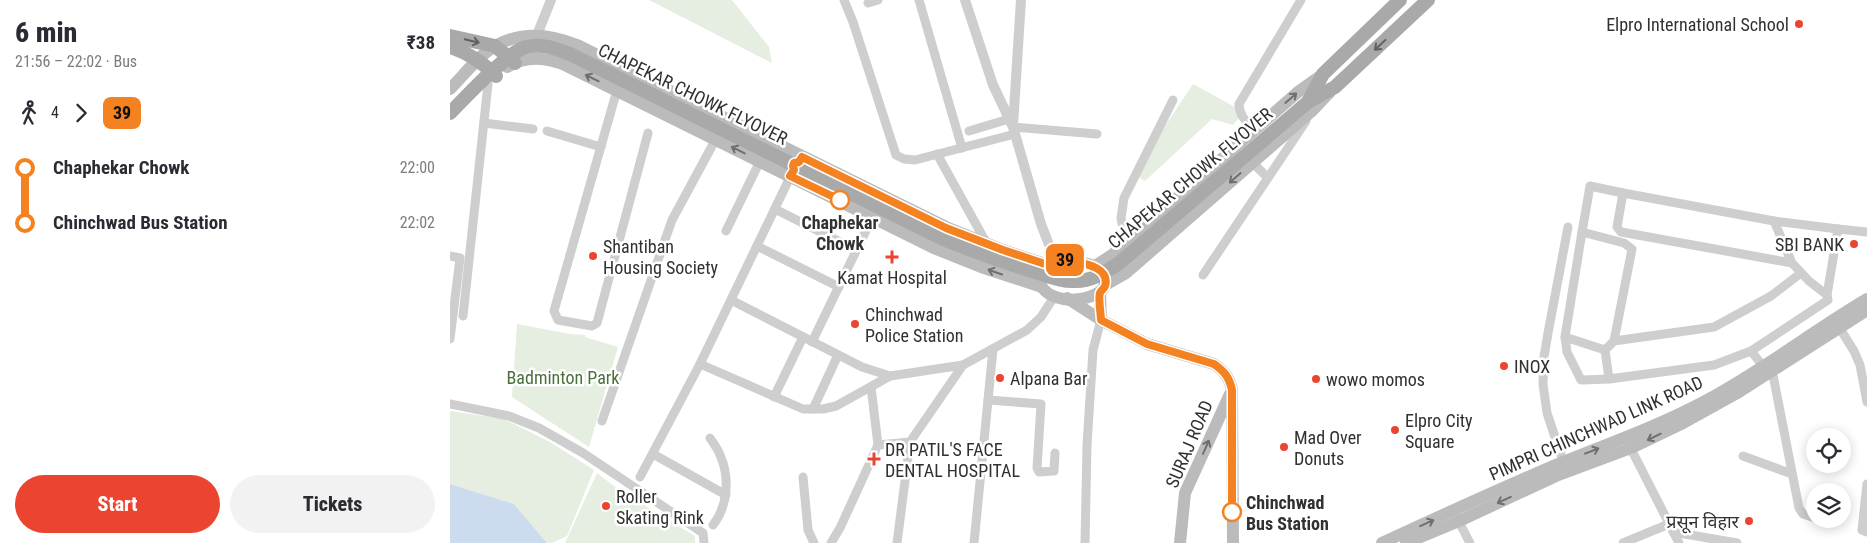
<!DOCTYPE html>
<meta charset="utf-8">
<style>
body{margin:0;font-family:"Roboto Condensed","Noto Sans Devanagari",sans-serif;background:#f2f2f3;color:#2b2b33;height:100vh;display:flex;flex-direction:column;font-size:19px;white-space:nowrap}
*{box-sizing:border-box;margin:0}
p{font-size:16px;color:#7c7c81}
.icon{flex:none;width:28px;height:28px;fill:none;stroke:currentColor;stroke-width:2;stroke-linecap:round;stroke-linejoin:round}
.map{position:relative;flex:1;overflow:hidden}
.sheet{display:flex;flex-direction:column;background:#fff;width:450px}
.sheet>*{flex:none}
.badge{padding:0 10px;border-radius:8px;font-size:18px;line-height:32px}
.fabs{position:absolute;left:1356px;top:428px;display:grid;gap:10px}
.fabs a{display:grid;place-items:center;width:45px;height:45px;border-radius:50%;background:#fff;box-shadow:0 2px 12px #0003;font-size:25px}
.map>.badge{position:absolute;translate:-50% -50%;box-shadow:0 0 0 2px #fff}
.legs{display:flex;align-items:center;gap:8px;height:55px;padding:0 15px;font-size:16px}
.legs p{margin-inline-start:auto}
.headline{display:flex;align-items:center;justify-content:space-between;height:85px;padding:0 15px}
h1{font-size:28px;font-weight:800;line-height:38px}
.primary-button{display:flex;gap:10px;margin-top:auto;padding:10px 15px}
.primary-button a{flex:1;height:58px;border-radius:30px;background:#eb4431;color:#fff;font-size:20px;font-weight:800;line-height:58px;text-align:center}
.primary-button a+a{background:#f2f2f3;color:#2b2b33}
ul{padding:0 15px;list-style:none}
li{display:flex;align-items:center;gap:18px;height:55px;font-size:19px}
li i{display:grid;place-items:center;width:8px;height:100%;margin:0 6px;background:currentColor}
li i::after{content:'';width:12px;height:12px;margin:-6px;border:4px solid;border-radius:50%;background:#fff}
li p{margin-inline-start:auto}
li:first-child i{background:linear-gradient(#0000 50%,currentColor 0)}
li:last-child i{background:linear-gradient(currentColor 50%,#0000 0)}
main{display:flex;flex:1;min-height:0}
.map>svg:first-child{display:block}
</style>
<main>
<section class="sheet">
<div class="headline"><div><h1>6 min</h1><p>21:56 – 22:02 · Bus</p></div><b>₹38</b></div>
<div class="legs"><svg class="icon" aria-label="walk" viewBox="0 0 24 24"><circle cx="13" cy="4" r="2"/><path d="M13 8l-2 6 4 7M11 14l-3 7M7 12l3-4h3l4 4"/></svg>4<svg class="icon" aria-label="forward" viewBox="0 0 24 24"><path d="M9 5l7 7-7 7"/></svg><b class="badge" style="background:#f58220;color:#111">39</b></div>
<ul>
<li><i style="color:#f58220"></i><b>Chaphekar Chowk</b><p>22:00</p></li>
<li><i style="color:#f58220"></i><b>Chinchwad Bus Station</b><p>22:02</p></li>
</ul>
<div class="primary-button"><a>Start</a><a>Tickets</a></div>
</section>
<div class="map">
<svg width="1417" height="543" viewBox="0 0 1417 543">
<rect width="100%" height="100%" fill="#fff"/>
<!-- green -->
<g fill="#e5eee0">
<polygon points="199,0 282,0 319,47 322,63"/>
<polygon points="743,84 794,112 783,125 762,119 695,181 683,174"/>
<polygon points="67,324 120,334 135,335 135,337 168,347 139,447 62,397"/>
<polygon points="0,411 54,419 100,442 144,470 117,536 102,543 97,543 64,504 0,484"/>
<polygon points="147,473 169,490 245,536 245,543 115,543"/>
</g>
<!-- water -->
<polygon fill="#ccdbee" points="0,484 64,504 97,543 0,543"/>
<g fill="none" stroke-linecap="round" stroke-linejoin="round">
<!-- minor -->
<g stroke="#cecece" stroke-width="9">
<polyline points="394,0 403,22 446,155 454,159 465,160 565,134"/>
<polyline points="469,0 512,148"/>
<polyline points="418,3 428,0"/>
<polyline points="167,90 104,311 108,320 142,326 147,323 198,133"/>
<polyline points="34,123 83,129"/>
<polyline points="563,127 647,134"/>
<path d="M805,130C797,122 789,116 789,104L851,0"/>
<polyline points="97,131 151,147"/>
<polyline points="519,131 559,119"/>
<polyline points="487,154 537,244"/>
<polyline points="803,163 818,178"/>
<polyline points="325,209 406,250"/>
<polyline points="1324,221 1388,229"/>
<polyline points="276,231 310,161"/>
<polyline points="1132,232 1140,186 1173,193"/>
<polyline points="676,243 671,218 674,198 723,100"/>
<polyline points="307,246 389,287"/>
<polyline points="0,256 10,258 0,339"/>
<polyline points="1342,263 1324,221 1173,193 1167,227 1171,232 1342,263 1359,281 1377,295"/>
<polyline points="1351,273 1321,296 1264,327 1164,341 1155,350 1159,379 1264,365 1301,351 1378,300 1377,295 1388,229 1417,232"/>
<polyline points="753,275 856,121"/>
<polyline points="281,300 412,367 440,376 513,365 577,330 591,317 604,297"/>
<polyline points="13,316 38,84"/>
<polyline points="1387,324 1404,351 1410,365 1417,402"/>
<polyline points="1115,337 1132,232 1174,243 1182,249 1164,341"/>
<polyline points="362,342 424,214"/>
<polyline points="1155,350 1115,337 1117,352 1131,380 1159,379"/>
<polyline points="1301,351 1313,366 1322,370 1349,508 1353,514 1365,518"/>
<polyline points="250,364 353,409 373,409 386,406 440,376"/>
<polyline points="421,387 428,445"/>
<polyline points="324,397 353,337"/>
<polyline points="538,400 591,404 587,468 589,472 604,471 605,453"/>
<polyline points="0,404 59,416 89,428 133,453 253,533 254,543"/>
<polyline points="363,409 388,355"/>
<polyline points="152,421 222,220 268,135"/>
<path d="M260,438C263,443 268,449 270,455C280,477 278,506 263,525"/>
<polyline points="1178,443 1229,543"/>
<polyline points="203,454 276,495"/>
<polyline points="1293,456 1342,474"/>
<polyline points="1115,467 1097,413 1093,384 1094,357 1098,333 1118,227"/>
<polyline points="190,477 250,364 342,173"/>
<polyline points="353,477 358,530 364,543"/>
<polyline points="1417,484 1412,530 1417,532"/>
<polyline points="1007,518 1020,543"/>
<polyline points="1223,532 1287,543"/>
<polyline points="381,543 390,528 428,445 460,442"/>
<polyline points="447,543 460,442 513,365"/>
<polyline points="524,543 543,349"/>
<polyline points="635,543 637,445 643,350 651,320"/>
<polyline points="1173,543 1219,524"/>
</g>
<!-- tertiary -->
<g stroke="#cecece" stroke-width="10">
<polyline points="515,0 543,85 563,127 591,224 605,260"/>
<polyline points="87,42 87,35 101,0"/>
<polyline points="563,126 571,0"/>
</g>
<!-- secondary -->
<g stroke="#bbb" stroke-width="12">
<path d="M57,67C77,55 97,57 117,66L486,249L531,267L592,287"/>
<path d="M0,89C14,75 28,56 45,46C71,31 100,34 127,45L496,227L553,250L595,264"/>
<path d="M605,260C621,260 665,262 653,289C636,306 586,304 589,273L595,264Z"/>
<polyline points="645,266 662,255 848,92 872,75"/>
<polyline points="655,285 676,273 863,110 880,92"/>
<polyline points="650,293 651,320"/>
<path d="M617,298L651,320L697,344L764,364C775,372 779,377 782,390L783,543"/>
<polyline points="730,543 735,493 780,394"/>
<path d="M932,543C988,517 1045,491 1101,467C1154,445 1207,427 1257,400C1313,370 1363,331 1417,299"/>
<polyline points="956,543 1009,521 1106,476 1181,448 1233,423 1289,392 1417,310"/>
</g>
<!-- primary -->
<g stroke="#a9a9a9" stroke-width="14">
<polyline points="0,36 45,46 65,63"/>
<path d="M0,47C19,53 32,62 46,76"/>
<polyline points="858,102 885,87 978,0"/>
<polyline points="858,102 873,74 950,0"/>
</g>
<!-- primary-bridge -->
<path stroke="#a9a9a9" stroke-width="14" d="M0,113C16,97 57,52 76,47C92,43 108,49 122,55L491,238C522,251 553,262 585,272C598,276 612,282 626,281C642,281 655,272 668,264L858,102"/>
</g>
<!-- one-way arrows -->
<defs><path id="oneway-shaft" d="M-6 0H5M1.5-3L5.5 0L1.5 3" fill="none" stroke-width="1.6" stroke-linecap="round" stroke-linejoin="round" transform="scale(1.25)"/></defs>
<g stroke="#616161">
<use href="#oneway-shaft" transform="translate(22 41) rotate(14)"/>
<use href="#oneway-shaft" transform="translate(930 45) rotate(137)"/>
</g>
<g stroke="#6f6f6f">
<use href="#oneway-shaft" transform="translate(142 78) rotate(-154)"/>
<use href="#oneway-shaft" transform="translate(841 98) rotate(-41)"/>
<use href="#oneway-shaft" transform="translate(288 150) rotate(-153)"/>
<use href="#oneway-shaft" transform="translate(785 178) rotate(139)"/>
<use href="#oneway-shaft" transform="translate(545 272) rotate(-161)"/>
<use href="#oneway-shaft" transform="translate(1204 437) rotate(154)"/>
<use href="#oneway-shaft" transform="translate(756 447) rotate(-66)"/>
<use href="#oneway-shaft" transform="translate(1142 451) rotate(-21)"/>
<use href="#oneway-shaft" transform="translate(1054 500) rotate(155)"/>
<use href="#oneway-shaft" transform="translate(977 523) rotate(-24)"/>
</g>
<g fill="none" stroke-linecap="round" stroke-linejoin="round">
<!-- line-1 casing -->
<g stroke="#fff" stroke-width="11">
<path id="line-1" d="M390,200L340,176L344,170L343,166L344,163L349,162L352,157L496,228L553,250L595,264C605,259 615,260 626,262C638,264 660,269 655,286C654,289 651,290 650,293C648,297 651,315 651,320L697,344L764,364C775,372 779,377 782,390V512"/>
</g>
<!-- line-1 -->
<use href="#line-1" stroke="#f58220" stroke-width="8"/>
</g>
<!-- markers -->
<g fill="#eb4431" stroke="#fff" stroke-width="2">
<circle cx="1349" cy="24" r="5"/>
<circle cx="1404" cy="244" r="5"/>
<circle cx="143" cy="256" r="5"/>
<path d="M439.5 249.5h5v5h5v5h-5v5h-5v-5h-5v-5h5z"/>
<circle cx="405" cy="324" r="5"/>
<circle cx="1054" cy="366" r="5"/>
<circle cx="550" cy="378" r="5"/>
<circle cx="866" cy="379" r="5"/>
<circle cx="945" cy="430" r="5"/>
<circle cx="834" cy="447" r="5"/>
<path d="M421.5 451.5h5v5h5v5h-5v5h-5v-5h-5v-5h5z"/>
<circle cx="156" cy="506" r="5"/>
<circle cx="1299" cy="521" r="5"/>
</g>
<g fill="#fff" stroke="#f58220" stroke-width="2.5">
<circle cx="390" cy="200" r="9"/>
<circle cx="782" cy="512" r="9"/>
</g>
<g text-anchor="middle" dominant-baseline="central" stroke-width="5" stroke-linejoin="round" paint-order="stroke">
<!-- poi labels -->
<g font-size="18" fill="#313131" stroke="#fff" text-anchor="start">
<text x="1339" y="24" text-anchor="end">Elpro International School</text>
<text x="1394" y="244" text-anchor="end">SBI BANK</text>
<text x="153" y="246">Shantiban<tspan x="153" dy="21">Housing Society</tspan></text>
<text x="442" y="277" text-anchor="middle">Kamat Hospital</text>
<text x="415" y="314">Chinchwad<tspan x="415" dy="21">Police Station</tspan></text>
<text x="1064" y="366">INOX</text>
<text x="560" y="378">Alpana Bar</text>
<text x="876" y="379">wowo momos</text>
<text x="955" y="420">Elpro City<tspan x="955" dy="21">Square</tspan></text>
<text x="844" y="437">Mad Over<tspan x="844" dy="21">Donuts</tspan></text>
<text x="435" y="449">DR PATIL'S FACE<tspan x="435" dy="21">DENTAL HOSPITAL</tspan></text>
<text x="166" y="496">Roller<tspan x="166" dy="21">Skating Rink</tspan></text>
<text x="1289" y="521" text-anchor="end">प्रसून विहार</text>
</g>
<!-- street labels -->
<g font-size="18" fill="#313131" stroke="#fff">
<text transform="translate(243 94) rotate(26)">CHAPEKAR CHOWK FLYOVER</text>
<text transform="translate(740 178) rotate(-40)">CHAPEKAR CHOWK FLYOVER</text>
<text transform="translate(1146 428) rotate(-24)">PIMPRI CHINCHWAD LINK ROAD</text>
<text transform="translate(739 444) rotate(-67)">SURAJ ROAD</text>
</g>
<!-- stop labels -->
<g font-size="18" font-weight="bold" fill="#313131" stroke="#fff">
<text x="390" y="222">Chaphekar<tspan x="390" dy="21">Chowk</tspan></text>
<text x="796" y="502" text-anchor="start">Chinchwad<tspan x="796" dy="21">Bus Station</tspan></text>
</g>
<!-- park labels -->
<g font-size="18" fill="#4b703c" stroke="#fff">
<text x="113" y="377">Badminton Park</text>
</g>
</g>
</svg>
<div class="fabs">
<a><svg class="icon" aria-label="locate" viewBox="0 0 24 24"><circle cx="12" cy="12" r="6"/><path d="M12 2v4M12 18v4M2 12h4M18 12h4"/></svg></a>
<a><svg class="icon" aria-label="layers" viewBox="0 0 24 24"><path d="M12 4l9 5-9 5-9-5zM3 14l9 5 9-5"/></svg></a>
</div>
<b class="badge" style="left:615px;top:260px;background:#f58220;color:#111">39</b>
</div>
</main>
